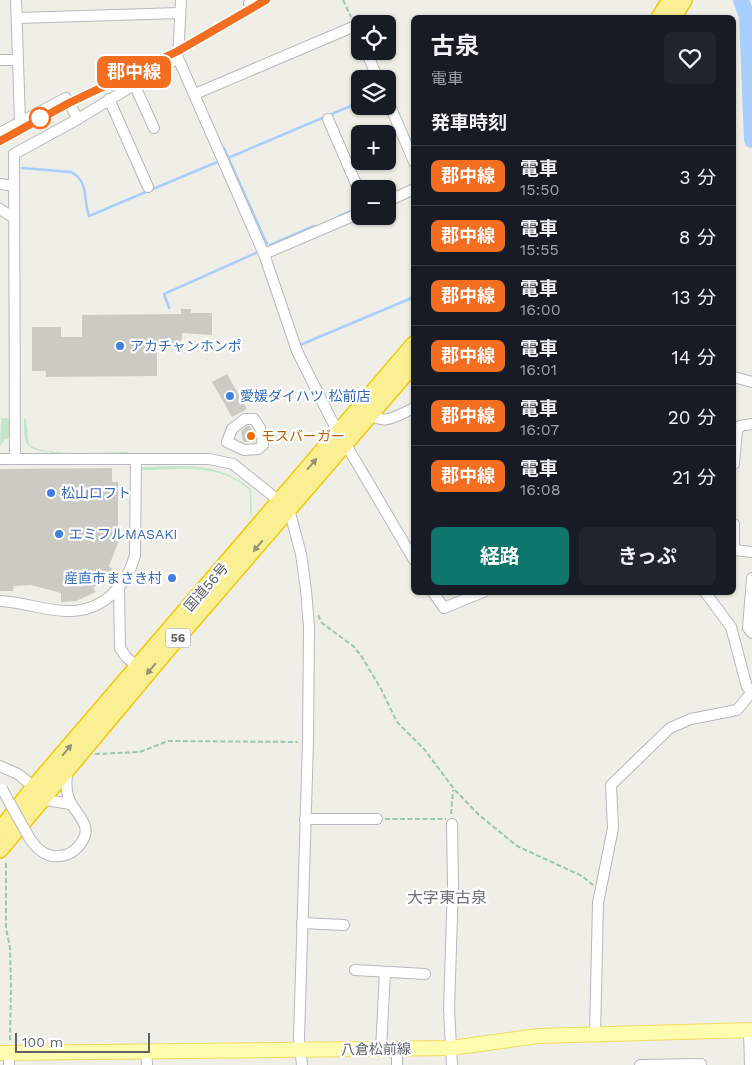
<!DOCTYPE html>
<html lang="ja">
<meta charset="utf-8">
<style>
body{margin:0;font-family:"Work Sans","Noto Sans JP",sans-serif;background:#20242c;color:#f1f3f6;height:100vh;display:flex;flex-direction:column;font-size:19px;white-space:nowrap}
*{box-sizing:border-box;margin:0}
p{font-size:16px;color:#9ea1a6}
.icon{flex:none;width:28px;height:28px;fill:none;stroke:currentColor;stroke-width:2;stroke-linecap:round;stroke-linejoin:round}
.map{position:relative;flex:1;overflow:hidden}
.details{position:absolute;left:411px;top:15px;width:325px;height:580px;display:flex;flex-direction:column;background:#171b24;border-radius:8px;box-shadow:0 1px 4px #0004}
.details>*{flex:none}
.badge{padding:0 10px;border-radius:8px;font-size:18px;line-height:32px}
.controls{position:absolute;left:351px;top:15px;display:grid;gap:10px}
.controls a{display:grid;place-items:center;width:45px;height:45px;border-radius:8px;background:#171b24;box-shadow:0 1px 4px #0004;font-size:25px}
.scale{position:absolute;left:15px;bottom:12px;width:135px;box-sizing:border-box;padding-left:5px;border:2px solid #5e6167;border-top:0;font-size:14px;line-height:18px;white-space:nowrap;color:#5e6167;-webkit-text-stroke:4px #fff;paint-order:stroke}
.map>.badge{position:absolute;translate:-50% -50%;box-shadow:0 0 0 2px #fff}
h2{padding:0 20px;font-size:19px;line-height:45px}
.round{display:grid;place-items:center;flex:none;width:52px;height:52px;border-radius:8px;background:#20242c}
.headline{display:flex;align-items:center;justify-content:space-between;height:85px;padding:0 20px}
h1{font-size:24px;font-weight:700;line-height:38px}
.button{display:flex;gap:10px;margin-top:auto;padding:10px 20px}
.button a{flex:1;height:58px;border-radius:8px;background:#0f766e;color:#fff;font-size:20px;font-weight:700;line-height:58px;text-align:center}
.button a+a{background:#20242c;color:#f1f3f6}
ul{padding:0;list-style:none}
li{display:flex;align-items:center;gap:15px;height:60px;padding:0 20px;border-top:1px solid #363941}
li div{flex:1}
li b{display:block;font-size:19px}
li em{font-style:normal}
li .badge{min-width:55px;font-weight:700;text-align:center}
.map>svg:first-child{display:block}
</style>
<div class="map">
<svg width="752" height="1065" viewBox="0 0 752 1065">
<rect width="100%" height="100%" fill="#f0efe7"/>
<!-- green -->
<g fill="#c4e7c9">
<polygon points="1,418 11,418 11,438 5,439 0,446"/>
<path d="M24,419H26L29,445C48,457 102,452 128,452V454H52L50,452C24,450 24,444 24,419Z"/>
<path d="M141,467C184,467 216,460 251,489L252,516L250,514V490C217,462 182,470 141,470Z"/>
</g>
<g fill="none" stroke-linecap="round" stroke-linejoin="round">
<!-- stream -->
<g stroke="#a9cefe" stroke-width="2.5">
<polyline points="224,148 267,244"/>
<polyline points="228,158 360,102"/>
<path d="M22,168L71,172C89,181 83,199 89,216L217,162"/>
<polyline points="388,196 393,193"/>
<polyline points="339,216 357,209"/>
<polyline points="270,245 314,226"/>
<polyline points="169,308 164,294 256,253"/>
<polyline points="299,343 300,345 414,297"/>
</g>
<!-- river -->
<polyline stroke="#a9cefe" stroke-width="16" points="741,0 747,17 752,140"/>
</g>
<!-- building -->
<g fill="#cbcac3">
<polygon points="181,309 191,309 191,313 212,313 212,335 182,333 182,339 175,347 157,347 157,376 46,377 46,371 32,371 32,327 61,327 61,337 82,337 82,315 181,314"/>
<polygon points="227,374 247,409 232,417 212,382"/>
<polygon points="247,426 250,426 253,431 255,442 243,442 241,431"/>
<polygon points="112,468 112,482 118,482 118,543 109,566 113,570 93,588 96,592 76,601 61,602 61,593 31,585 14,586 13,591 0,591 0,469"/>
</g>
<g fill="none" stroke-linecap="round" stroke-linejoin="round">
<!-- minor casing -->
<g stroke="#b7b8bd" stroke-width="12">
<g id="minor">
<polyline points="16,0 20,122"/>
<polyline points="181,0 178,58 264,254 297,351 331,419 414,560"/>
<polyline points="249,3 255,0"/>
<polyline points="17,18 180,13"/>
<polyline points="366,51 378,79"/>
<polyline points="0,60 18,60"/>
<polyline points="134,84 154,128"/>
<polyline points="195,94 355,26 360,38"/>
<polyline points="109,99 148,187"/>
<polyline points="388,101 414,162"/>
<polyline points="328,119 360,193"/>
<polyline points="0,133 66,98 78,119"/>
<polyline points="0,184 14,186"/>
<polyline points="388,201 414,189"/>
<polyline points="0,209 14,218"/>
<polyline points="264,254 360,213"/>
<polyline points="734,377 752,382"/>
<path d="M365,411C384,427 394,417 414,408"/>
<polygon points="245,419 254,419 260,428 263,445 258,449 244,450 227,442 232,429"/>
<polyline points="0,459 209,459 233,464 289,509 301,554 306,590 309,627 308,742 299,1039 302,1065"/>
<polyline points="15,459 14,154 78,119 178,58"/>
<polyline points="734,464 737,430 740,426 752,424"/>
<polyline points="734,524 734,550"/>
<polyline points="734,550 752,552"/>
<polyline points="752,578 748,628 752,633"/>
<polyline points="119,588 120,648 126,657 137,666"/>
<polyline points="433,592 444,608 483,592"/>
<polyline points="705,592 731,627 747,687 752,692"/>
<path d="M0,601C22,602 43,610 65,611C101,613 127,587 135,555L136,459"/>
<polyline points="0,766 18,774 34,787"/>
<polyline points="40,804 46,800 70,804"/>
<polyline points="305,819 377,819"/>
<polyline points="452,824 453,884 449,1009 452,1065"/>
<path d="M30,839C36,847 42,854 52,856C61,857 70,855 77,848C99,825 73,815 68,796C66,788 66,778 68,769"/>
<polyline points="302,923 344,925"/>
<polyline points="355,970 425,974"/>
<polyline points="749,1030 750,1065"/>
<polyline points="595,1035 598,903 613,828 611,785 670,728 691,719 737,710 752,692"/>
<polyline points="381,1049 385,972"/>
<polyline points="397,1049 397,1065"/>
<polyline points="146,1052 147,1065"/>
<polyline points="9,1054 9,1065"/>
<polyline points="640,1065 701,1064"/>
</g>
</g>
<!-- major casing -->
<g stroke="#f0db60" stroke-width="16">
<polyline id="major" points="0,1053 451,1048 538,1036 752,1030"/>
</g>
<!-- highway casing -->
<g stroke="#f4c903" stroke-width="18">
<g id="highway">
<polyline points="659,18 670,0"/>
<polyline points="673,18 684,0"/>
<polyline points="0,830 34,787 414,344"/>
<polyline points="0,850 163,655 414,364"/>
</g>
</g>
<!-- path -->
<g stroke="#9cc6ae" stroke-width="2" stroke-dasharray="5 2.5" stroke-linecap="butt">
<polyline points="343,0 351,17"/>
<polyline points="318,615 322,623 353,646 362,657 381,689 397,722 424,749 454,789 479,815 517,846 582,876 593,885"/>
<polyline points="95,754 140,752 168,741 298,742"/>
<polyline points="451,814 453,790"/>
<polyline points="385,819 446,819"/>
<polyline points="6,863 6,928 10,948 11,985 10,1042"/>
</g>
<!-- minor -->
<use href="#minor" stroke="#fff" stroke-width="10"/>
<!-- major -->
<use href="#major" stroke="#fefcae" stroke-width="14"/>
<!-- highway -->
<use href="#highway" stroke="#fbef93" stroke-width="15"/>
<!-- rail -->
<polyline stroke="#b7b8b8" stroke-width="2.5" stroke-dasharray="1 6" stroke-linecap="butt" points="0,141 69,103 178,51 266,0"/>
<!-- minor-bridge casing -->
<g stroke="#b7b8bd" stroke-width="12" stroke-linecap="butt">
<polyline id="minor-bridge" points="2,789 30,839"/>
</g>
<!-- minor-bridge -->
<use href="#minor-bridge" stroke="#fff" stroke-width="10"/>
</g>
<!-- one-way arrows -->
<defs><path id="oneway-solid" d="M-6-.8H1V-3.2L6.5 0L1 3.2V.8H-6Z" transform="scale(1.25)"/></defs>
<g fill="#959376">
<use href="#oneway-solid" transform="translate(312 464) rotate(-49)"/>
<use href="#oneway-solid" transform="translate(258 546) rotate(130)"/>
<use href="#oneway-solid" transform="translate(151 669) rotate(130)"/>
<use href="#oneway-solid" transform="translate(67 750) rotate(-50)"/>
</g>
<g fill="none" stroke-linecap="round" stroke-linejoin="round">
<!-- line casing -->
<g stroke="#fff" stroke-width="11">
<polyline id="line" points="0,141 69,103 178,51 266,0"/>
</g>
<!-- line -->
<use href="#line" stroke="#f36e21" stroke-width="8"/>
</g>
<!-- markers -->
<circle fill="#fff" stroke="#f36e21" stroke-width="2.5" cx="40" cy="118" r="10"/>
<g fill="#3f7fe0" stroke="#fff" stroke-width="2">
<circle cx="120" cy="346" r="5"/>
<circle cx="230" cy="396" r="5"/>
<circle cx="51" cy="493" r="5"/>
<circle cx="59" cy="534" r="5"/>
<circle cx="172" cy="578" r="5"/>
</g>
<circle fill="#e8710a" stroke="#fff" stroke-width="2" cx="251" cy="436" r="5"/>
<g text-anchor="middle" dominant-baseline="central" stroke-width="4.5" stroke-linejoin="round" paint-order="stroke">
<!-- shield labels -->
<rect fill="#fff" stroke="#8e9095" stroke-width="1" x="165.5" y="628.5" width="25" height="19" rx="4"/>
<g font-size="12" font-weight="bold" fill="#5e6167">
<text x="178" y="638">56</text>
</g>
<!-- shop labels -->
<g font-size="14" fill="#366cbe" stroke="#fff" text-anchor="start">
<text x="130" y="346">アカチャンホンポ</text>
<text x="240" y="396">愛媛ダイハツ 松前店</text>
<text x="61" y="493">松山ロフト</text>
<text x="69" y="534">エミフルMASAKI</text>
<text x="162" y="578" text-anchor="end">産直市まさき村</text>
</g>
<!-- food labels -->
<g font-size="14" fill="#c56008" stroke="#fff" text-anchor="start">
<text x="261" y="436">モスバーガー</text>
</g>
<!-- street labels -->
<g font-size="14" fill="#5e6167" stroke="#fff">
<text transform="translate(206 587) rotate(-49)">国道56号</text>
<text transform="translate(376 1049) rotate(-1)">八倉松前線</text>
</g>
<!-- quarter labels -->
<g font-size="16" fill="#6f7379" stroke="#fff">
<text x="447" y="897">大字東古泉</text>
</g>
</g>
</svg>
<div class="controls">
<a><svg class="icon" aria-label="locate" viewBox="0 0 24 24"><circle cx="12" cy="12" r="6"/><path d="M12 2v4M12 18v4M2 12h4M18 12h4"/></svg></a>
<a><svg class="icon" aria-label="layers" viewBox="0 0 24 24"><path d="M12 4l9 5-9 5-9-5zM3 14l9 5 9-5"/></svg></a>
<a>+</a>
<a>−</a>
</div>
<div class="scale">100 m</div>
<b class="badge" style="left:134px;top:72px;background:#f36e21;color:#fff">郡中線</b>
<section class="details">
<div class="headline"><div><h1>古泉</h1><p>電車</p></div><a class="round"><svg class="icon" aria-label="heart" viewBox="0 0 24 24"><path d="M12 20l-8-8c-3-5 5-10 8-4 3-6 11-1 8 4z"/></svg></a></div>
<h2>発車時刻</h2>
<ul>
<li><span class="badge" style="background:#f36e21;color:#fff">郡中線</span><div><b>電車</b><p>15:50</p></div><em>3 分</em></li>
<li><span class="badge" style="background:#f36e21;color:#fff">郡中線</span><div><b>電車</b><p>15:55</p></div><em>8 分</em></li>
<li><span class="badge" style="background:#f36e21;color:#fff">郡中線</span><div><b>電車</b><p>16:00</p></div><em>13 分</em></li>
<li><span class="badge" style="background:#f36e21;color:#fff">郡中線</span><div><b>電車</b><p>16:01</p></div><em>14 分</em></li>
<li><span class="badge" style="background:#f36e21;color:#fff">郡中線</span><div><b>電車</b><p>16:07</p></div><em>20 分</em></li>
<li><span class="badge" style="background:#f36e21;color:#fff">郡中線</span><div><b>電車</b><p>16:08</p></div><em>21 分</em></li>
</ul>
<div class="button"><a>経路</a><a>きっぷ</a></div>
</section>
</div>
